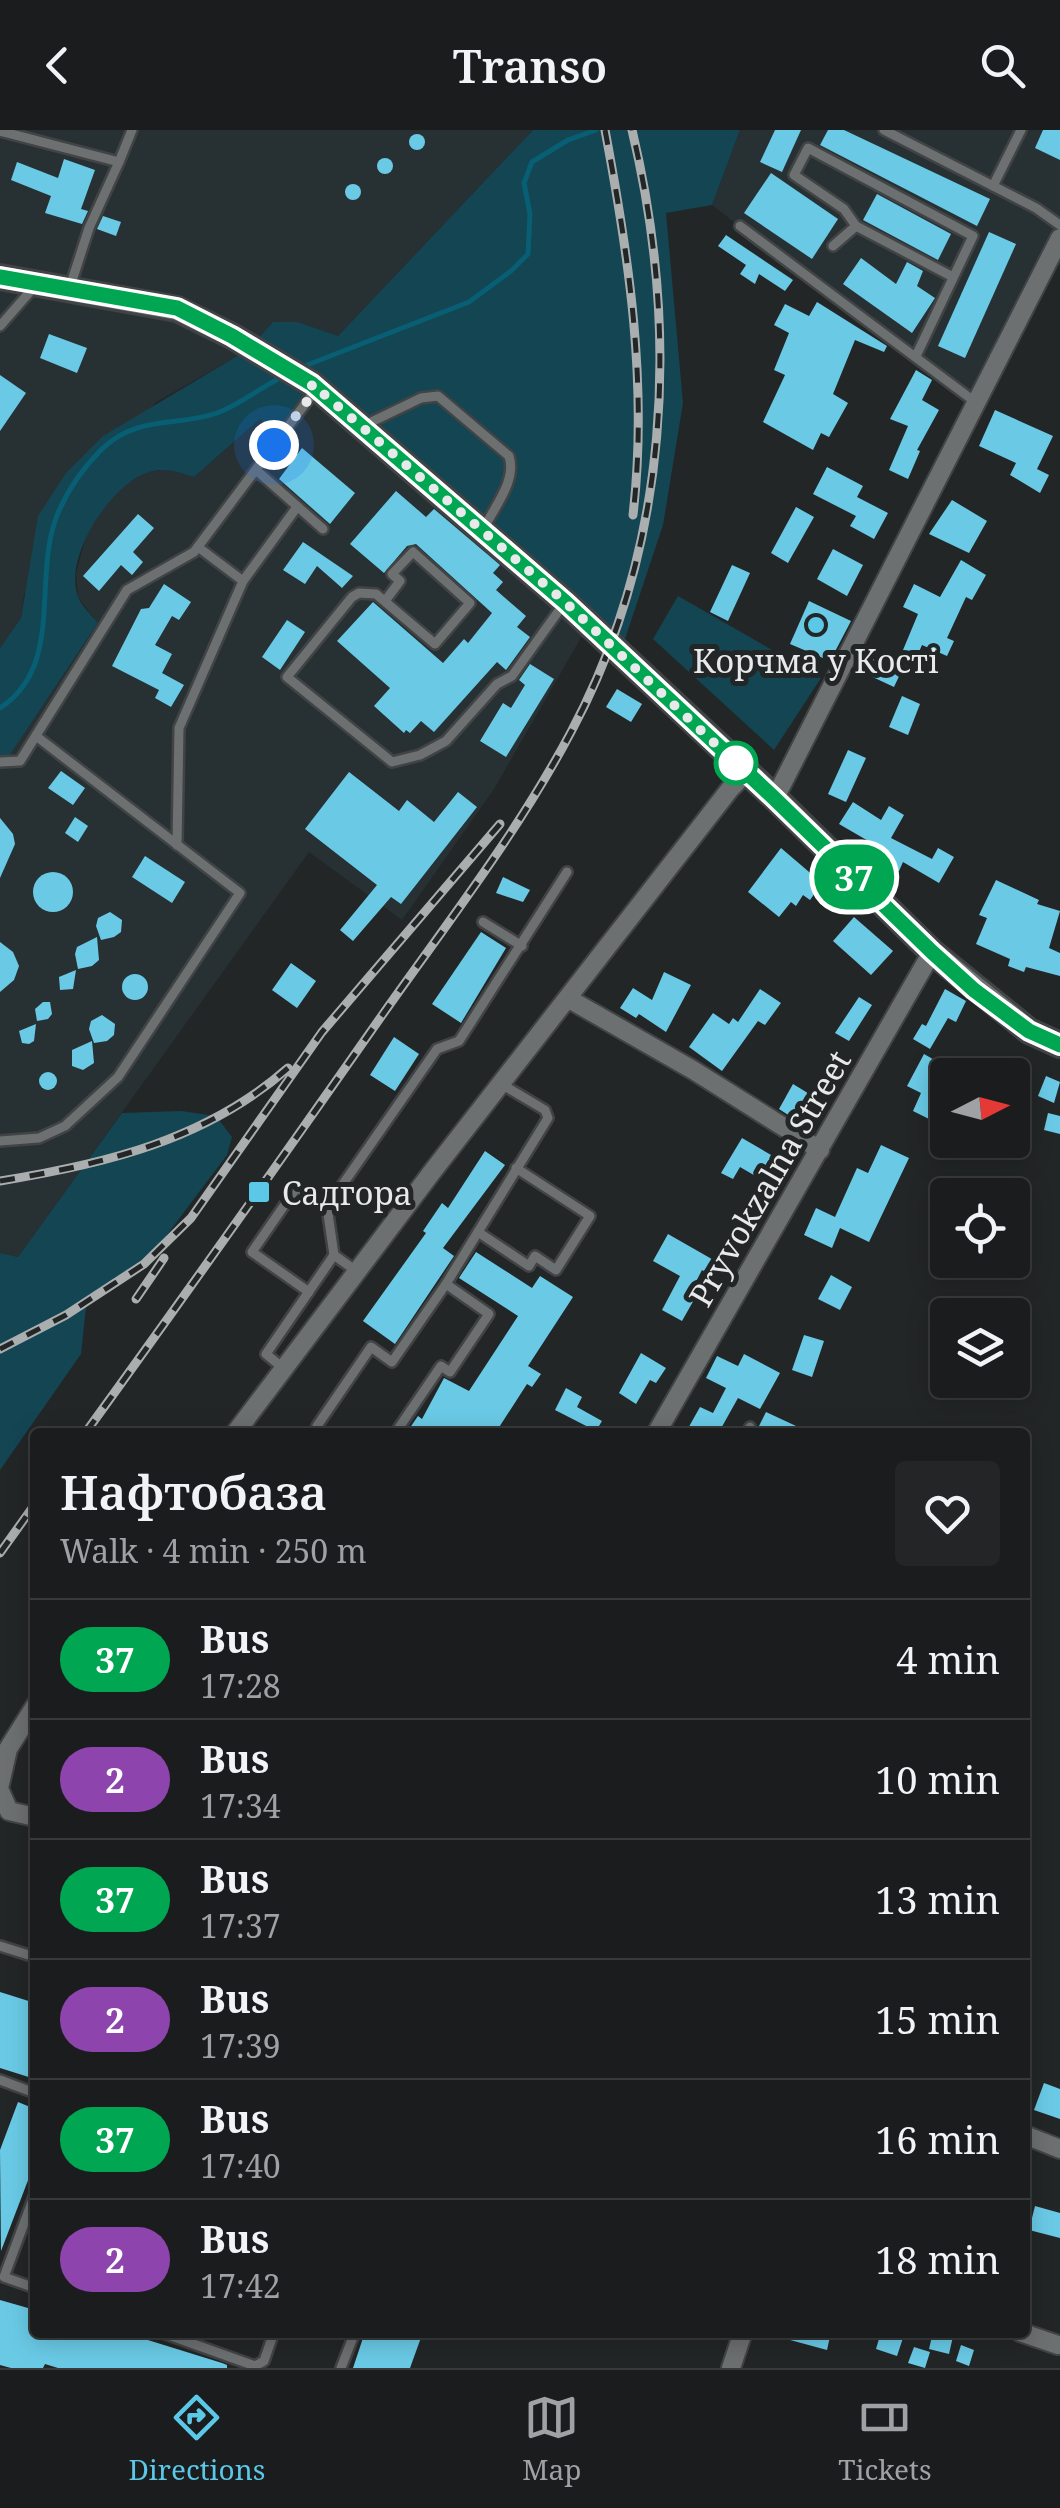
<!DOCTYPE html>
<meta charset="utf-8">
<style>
body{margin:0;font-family:"Noto Serif",serif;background:#232526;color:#f1f3f6;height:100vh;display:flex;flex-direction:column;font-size:38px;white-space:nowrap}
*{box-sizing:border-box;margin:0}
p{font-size:32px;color:#9fa1a4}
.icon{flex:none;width:55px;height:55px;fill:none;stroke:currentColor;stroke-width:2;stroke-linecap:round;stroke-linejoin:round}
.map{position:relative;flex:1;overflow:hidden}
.details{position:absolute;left:30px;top:1298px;width:1000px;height:910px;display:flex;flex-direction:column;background:#1a1c1d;border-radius:10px;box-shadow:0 5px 25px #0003,0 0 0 2px #383a3b}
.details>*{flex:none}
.badge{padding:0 20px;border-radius:32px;font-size:35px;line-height:65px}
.needle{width:65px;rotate:84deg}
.controls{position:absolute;left:930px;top:928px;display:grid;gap:20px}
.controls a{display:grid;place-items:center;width:100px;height:100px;border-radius:10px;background:#1a1c1d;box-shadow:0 5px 25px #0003,0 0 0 2px #383a3b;font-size:50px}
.you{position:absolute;width:50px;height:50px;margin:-25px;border:8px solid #fff;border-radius:50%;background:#1a73e8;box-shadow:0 0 0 15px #1a73e833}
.map>.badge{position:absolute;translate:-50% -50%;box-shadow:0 0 0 5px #fff}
.round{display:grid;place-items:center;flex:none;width:105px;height:105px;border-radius:10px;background:#232526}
.overview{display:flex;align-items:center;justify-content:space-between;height:170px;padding:0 30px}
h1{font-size:48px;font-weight:600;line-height:75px}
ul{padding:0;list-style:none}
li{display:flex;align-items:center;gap:30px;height:120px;padding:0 30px;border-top:2px solid #383a3b}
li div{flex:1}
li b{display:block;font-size:38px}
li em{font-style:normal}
li .badge{min-width:110px;font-weight:700;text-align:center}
header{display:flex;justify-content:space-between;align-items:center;height:130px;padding:0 30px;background:#1a1c1d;font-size:45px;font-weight:600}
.tabs{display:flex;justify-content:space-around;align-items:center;height:140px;border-top:2px solid #383a3b;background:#1a1c1d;font-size:28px;color:#9fa1a4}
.tabs a{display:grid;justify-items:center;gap:5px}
.tabs .active{color:#5bc8e7}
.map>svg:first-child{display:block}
</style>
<header><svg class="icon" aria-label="back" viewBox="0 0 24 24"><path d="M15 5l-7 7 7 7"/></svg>Transo<svg class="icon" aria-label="search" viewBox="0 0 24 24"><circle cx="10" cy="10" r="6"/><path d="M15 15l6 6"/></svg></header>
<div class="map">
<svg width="1060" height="2238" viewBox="0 0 1060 2238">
<rect width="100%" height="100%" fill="#232627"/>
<!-- built -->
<g fill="#273134">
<polygon points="0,0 533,0 338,206 298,192 156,272 24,464 21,488 0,518"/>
<polygon points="740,0 1060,0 1060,120 980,281 712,75"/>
<polygon points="311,258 587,497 494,659 402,790 309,722 18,1127 0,1123 0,625 9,625 98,494 78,467 76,444 87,402 108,370 128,353 147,342 168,339 194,347 260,289 274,302"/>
</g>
<!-- green -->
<g fill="#134553">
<path d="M533,0H740L712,75L666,83L683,273L663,395L618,530L311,258L274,303L260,289L194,347C178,342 165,337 149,342C110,354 61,430 79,469C83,477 92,486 98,493L9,626L0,625V518L21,488L38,386L66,343L103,306L249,219L273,192H298L338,206Z"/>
<polygon points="678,466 821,548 774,620 653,509"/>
<polygon points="181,981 216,986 232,1007 227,1025 151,1126 86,1177 81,1224 0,1340 0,1123 18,1127 122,983"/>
</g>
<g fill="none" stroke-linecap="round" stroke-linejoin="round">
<!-- stream -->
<g stroke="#085e73" stroke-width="5">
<polyline points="302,237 469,172 511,141 528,124 530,84 524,53 532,32 568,10 596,0"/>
<path d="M0,578C64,537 33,450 56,388C66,362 82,339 102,319C137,285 177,297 217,283C239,275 261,257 284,246"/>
</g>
</g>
<!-- building -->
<g fill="#6acae6">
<polygon points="775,0 801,0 782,42 760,32"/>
<polygon points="828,0 844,0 990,69 977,96 820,15"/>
<polygon points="1043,0 1060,0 1060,30 1035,18"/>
<circle cx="417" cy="12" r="8"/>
<circle cx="385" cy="36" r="8"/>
<polygon points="64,29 95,40 81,79 88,81 82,94 45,83 51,66 11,50 17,32 58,48"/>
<polygon points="771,43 838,89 812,129 744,83"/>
<circle cx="353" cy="62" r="8"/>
<polygon points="877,64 951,104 938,130 863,90"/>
<polygon points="103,86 121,92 116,106 97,99"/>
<polygon points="989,102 1016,114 965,228 938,216"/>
<polygon points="726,105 793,150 785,161 759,144 755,154 740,144 746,135 718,116"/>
<polygon points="861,128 896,154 907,132 923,141 917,156 935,168 912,203 843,154"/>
<polygon points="817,172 887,216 884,222 855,210 833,264 848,273 829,307 821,303 813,320 763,292 785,245 774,240 789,203 774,195 785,174 809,186"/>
<polygon points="49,204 87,218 77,243 40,228"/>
<polygon points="916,240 932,250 922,270 939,280 917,320 920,321 908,349 889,340 908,296 890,289"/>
<polygon points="0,245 26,263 0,301"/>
<polygon points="995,280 1053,306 1037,339 1049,345 1040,363 1010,345 1016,333 979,316"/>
<polygon points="302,318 355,363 330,394 279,349"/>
<polygon points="827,337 863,356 857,367 888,383 874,409 850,396 856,386 813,364"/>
<polygon points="396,361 426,387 434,379 500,435 493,443 503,452 496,460 526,486 517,497 530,507 506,540 497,532 434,602 421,591 410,603 406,600 404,603 374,576 390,558 337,511 373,472 443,533 464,509 468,513 492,483 416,414 407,416 384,443 350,414"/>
<polygon points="952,370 987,391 969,423 929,404"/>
<polygon points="796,377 814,387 788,433 771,423"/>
<polygon points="138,384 154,398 133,422 143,432 132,445 121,435 99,461 83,446"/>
<polygon points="303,412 353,446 342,458 317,436 305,454 283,440"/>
<polygon points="833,419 863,435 847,466 817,449"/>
<polygon points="961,430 986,445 972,470 966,467 947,508 954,511 947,526 922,515 912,538 898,532 918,484 903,477 914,454 940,467"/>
<polygon points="732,435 750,443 728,491 710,482"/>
<polygon points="164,454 191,472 179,490 172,486 155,515 172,524 162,543 184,555 171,577 155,568 159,560 112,536 141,479 149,478"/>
<polygon points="809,471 851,491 830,531 790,514"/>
<polygon points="287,490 305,502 280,540 262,527"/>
<polygon points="871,528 901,542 894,557 864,543"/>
<polygon points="530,534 554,549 506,627 480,611 503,573 511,578 525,555 519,550"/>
<polygon points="617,559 642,574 631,592 606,577"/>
<polygon points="902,566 920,574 908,605 889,597"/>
<polygon points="848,620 866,628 846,672 828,664"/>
<polygon points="61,641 85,658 73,675 48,658"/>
<polygon points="349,642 399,681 407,670 434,692 458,662 477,677 401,774 391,767 353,811 340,800 377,755 305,699"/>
<polygon points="853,672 881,690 889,676 904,685 891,708 932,729 938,718 954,727 939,753 903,732 899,741 884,733 889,723 839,694"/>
<polygon points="75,687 88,696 78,712 65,703"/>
<polygon points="0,688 13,704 15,714 0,748"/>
<polygon points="781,718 822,753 810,770 803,765 796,776 791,772 779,787 748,762"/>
<polygon points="145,726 185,752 172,773 132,747"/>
<circle cx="53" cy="762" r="20"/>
<polygon points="503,747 530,760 523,772 496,763"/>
<polygon points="996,750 1039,770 1037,774 1060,781 1049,818 1060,823 1060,846 1026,837 1024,842 1008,836 1010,829 976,814 987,788 979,785"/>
<polygon points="110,782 122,790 121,802 114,807 101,810 96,796 98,788"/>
<polygon points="854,787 893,821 871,845 833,811"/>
<polygon points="481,802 506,818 461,893 432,874"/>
<polygon points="97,807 99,830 92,836 78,839 75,824 77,817"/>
<polygon points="0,812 13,822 19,836 14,850 0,862"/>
<polygon points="291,833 316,851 297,878 272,860"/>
<polygon points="76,840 73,859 60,860 59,847"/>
<polygon points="664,842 691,855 666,902 639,884 636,888 620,878 633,858 652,870"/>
<circle cx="135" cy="857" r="13"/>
<polygon points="760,859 781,873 765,895 758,891 722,941 689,917 713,883 729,894 733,888 738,892"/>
<polygon points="945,859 966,871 956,892 948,888 930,919 913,909 922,894 926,896"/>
<polygon points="859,867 872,875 849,911 835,903"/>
<polygon points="43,872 50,872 52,884 48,889 37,891 35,879"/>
<polygon points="102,885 115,894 114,905 107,911 94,913 89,899 91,891"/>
<polygon points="36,894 34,911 29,914 22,913 19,901"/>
<polygon points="394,907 419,924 395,961 370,945"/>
<polygon points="92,911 94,933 83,940 72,936 72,920"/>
<polygon points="924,924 952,940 933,975 937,977 931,990 913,981 921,963 907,956"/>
<circle cx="48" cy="951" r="9"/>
<polygon points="1046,946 1060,952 1054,973 1038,966"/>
<polygon points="793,954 811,965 796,990 779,979"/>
<polygon points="1048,983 1060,986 1060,1004 1044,1000"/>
<polygon points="742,1008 785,1033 771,1055 740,1037 733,1049 721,1043"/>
<polygon points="881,1015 909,1028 869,1112 840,1098 832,1118 804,1105 816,1078 835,1087 857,1038 868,1043"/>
<polygon points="485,1021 505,1035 443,1118 454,1126 395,1214 363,1191 426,1103 423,1101 442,1073 448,1078"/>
<polygon points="668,1104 717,1132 710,1145 702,1140 689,1165 695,1168 682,1191 662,1180 680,1146 653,1131"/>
<polygon points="476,1122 532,1158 540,1146 573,1167 528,1236 541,1244 532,1257 527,1254 496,1302 407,1302 418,1286 422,1289 444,1248 469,1261 518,1186 459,1148"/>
<polygon points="831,1145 852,1157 840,1180 818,1169"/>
<polygon points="804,1205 824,1211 812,1247 792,1240"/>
<polygon points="641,1223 666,1238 656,1253 650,1250 636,1274 619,1263"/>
<polygon points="744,1224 780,1243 760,1279 738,1268 719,1302 686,1302 700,1277 713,1283 726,1258 706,1248 717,1226 738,1236"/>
<polygon points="566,1258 582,1267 577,1277 602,1291 596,1301 555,1280"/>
<polygon points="766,1282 809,1302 756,1302"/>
<polygon points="0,1862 35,1873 35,1949 0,1938"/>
<polygon points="1044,1953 1060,1959 1060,1989 1034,1980"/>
<polygon points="18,1972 35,1979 35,2032 1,2121 0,2020"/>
<polygon points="1035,2076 1060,2083 1060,2108 1029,2100"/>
<polygon points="0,2170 35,2180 35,2202 122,2202 222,2233 227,2235 227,2238 58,2238 45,2234 43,2238 11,2238 0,2235"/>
<polygon points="365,2202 423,2202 410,2238 353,2238"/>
<polygon points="780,2202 831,2202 827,2220 779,2207"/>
<polygon points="881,2202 905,2202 897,2226 876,2219"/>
<polygon points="933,2202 954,2202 949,2224 929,2219"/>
<polygon points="961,2215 974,2220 969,2236 956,2231"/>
<polygon points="914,2217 930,2222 925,2238 908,2233"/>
</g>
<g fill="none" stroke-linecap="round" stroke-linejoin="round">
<!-- lane casing -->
<g stroke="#414344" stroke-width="14">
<g id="lane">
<polyline points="884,0 1036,78 1060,95"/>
<polyline points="0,1 119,32 132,0"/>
<polyline points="993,56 1021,0"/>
<polyline points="740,96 978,274"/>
<polyline points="833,116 856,96"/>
<polyline points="69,160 89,98 119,32"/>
<polyline points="0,196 34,157"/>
<polyline points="916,226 973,106 808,18 794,45 844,79 856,96 953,147"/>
<path d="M363,296L421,268L438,266L509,326C517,350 495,376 484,398"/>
<polyline points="256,340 323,399"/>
<polyline points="243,451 297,377"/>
<polyline points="385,471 400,451 392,444 413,422 470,473 435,514 376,464 359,463 352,467 287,547 392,632 420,625 446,611 497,554 512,546 565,472"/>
<polyline points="0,632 20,631 127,460 194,422 311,266 311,257"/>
<polyline points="177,715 179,598 243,451 198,417"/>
<polyline points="483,792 522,816"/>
<polyline points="0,1011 39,1008 65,996 118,947 240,763 36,606"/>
<polyline points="327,1077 334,1125 356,1141"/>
<polyline points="478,1102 529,1136 535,1126 556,1140 590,1086 516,1038"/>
<polyline points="309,1162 252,1122 297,1057 327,1077 437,919 459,911 567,742"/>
<polyline points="283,1238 266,1224 334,1125"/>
<polyline points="316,1302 317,1296 371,1217 392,1232 446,1154 548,988 545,980 503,955"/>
<polyline points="396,1302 441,1236 450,1242 489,1184 446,1154"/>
<polyline points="747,1302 750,1297"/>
<polyline points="0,1816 35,1827"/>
<polyline points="0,1950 35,1963"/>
<polyline points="35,2064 4,2147 35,2158"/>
<polyline points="160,2202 255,2236 264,2231 274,2202"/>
<polyline points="341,2238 355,2202"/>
</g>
</g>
<!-- street casing -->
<g stroke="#414344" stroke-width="22">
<g id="street">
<polyline points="775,668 1060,108"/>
<polyline points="569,869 693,940 820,1020"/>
<polyline points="236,1302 432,1042 730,659 746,643"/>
<polyline points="657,1302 932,822"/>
<polyline points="0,1654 8,1619 35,1576"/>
<polyline points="0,1661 9,1681 35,1687"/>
<polyline points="1025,2005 1060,2019"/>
<polyline points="1020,2202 1058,2215"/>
<polyline points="731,2238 743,2202"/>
</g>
</g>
<!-- secondary casing -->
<g stroke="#414344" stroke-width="28">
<polyline id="secondary" points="0,147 177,179 232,206 312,254 565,472 775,668 932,822 1029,901 1060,915"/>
</g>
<!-- lane -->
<use href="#lane" stroke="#6c7071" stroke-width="9"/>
<!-- street -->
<use href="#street" stroke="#6c7071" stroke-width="18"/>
<!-- secondary -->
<use href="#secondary" stroke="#6c7071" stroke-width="22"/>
<!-- rail casing -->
<g stroke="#abaeaf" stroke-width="9">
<g id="rail">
<path d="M605,0C629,127 648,255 633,385"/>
<path d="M0,1051C105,1034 206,1010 288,938"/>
<polyline points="136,1169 164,1128"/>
<polyline points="0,1219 66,1185 144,1134 191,1088 322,902 500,694"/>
<path d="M86,1302C186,1164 285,1024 383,884C448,792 518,702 571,602C670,417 680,201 632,0"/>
<polyline points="0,1423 35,1374"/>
</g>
</g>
<!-- rail -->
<use href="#rail" stroke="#232627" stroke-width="5" stroke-dasharray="15" stroke-linecap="butt"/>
</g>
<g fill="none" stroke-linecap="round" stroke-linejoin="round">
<!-- line casing -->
<g stroke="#fff" stroke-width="22">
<polyline id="line" points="0,147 177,178 232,206 312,254 565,472 774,668 932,822 974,860 1029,901 1060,915"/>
</g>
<!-- line -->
<use href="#line" stroke="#00a651" stroke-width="15"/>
<!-- walk -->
<polyline stroke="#e7e9ea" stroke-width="10" stroke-dasharray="0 18" points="274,315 311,266 312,254 565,472 746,643 736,633"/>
</g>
<!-- markers -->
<g fill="#5bc8e7" stroke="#232627" stroke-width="4">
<circle cx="816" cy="495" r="10"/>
<rect x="247" y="1050" width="24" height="24" rx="5"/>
</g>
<circle fill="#fff" stroke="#00a651" stroke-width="5" cx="736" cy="633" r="20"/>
<g text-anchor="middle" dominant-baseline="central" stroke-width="10" stroke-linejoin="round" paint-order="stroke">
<!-- poi labels -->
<g font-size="32" fill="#e7e9ea" stroke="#232627">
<text x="816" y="530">Корчма у Кості</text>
<text x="282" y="1062" text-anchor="start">Садгора</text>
</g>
<!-- street labels -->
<g font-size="32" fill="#e7e9ea" stroke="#232627">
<text transform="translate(769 1048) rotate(-60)">Pryvokzalna Street</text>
</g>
</g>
</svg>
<div class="controls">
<a><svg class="needle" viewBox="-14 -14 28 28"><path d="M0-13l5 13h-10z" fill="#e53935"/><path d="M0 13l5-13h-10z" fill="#9fa1a4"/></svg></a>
<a><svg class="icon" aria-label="locate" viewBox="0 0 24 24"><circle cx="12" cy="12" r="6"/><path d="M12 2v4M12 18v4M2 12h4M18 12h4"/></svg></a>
<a><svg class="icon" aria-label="layers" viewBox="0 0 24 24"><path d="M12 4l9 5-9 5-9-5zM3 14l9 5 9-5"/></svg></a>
</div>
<div class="you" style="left:274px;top:315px"></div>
<b class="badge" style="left:854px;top:747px;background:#00a651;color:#fff">37</b>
<section class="details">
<div class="overview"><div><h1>Нафтобаза</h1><p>Walk · 4 min · 250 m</p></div><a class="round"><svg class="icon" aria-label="heart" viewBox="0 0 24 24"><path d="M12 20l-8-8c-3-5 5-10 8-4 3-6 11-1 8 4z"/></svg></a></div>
<ul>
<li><span class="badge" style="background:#00a651;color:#fff">37</span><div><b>Bus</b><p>17:28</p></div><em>4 min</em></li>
<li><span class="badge" style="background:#8e44ad;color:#fff">2</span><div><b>Bus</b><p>17:34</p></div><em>10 min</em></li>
<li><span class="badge" style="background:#00a651;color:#fff">37</span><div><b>Bus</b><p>17:37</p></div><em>13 min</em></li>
<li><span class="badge" style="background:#8e44ad;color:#fff">2</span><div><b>Bus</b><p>17:39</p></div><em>15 min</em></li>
<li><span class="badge" style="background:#00a651;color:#fff">37</span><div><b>Bus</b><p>17:40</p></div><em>16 min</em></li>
<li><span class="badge" style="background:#8e44ad;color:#fff">2</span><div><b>Bus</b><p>17:42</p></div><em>18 min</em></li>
</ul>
</section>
</div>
<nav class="tabs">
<a class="active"><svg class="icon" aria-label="directions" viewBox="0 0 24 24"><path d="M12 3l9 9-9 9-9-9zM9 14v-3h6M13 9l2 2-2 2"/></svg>Directions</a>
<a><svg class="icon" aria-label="map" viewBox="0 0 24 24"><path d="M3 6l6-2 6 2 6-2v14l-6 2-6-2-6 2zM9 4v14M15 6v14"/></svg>Map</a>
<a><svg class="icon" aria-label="tickets" viewBox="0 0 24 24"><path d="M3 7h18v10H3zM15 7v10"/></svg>Tickets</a>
</nav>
